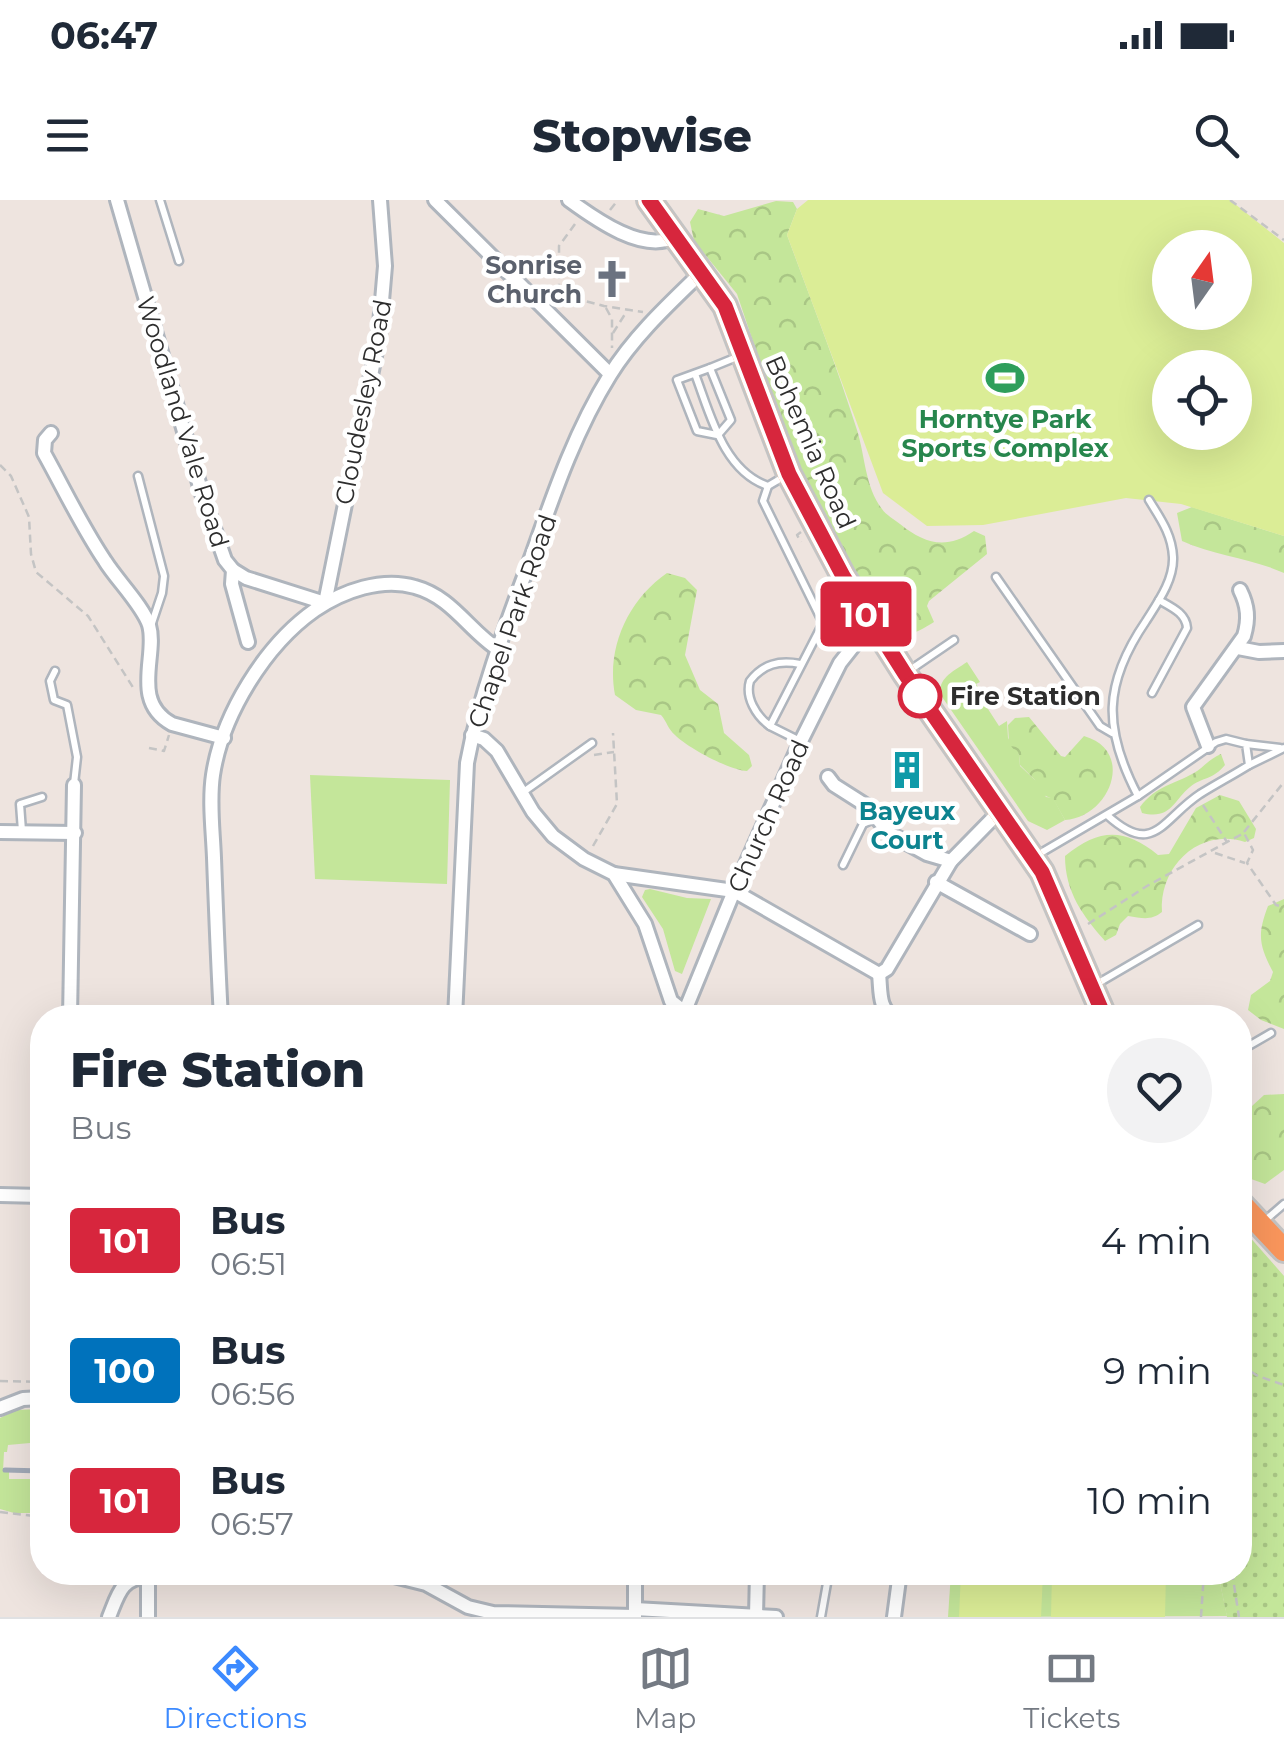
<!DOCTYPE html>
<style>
body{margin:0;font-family:Montserrat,sans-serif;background:#f2f2f3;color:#1f2937;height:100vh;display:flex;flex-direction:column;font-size:38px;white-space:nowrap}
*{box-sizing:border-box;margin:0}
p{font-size:32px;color:#747a83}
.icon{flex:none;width:55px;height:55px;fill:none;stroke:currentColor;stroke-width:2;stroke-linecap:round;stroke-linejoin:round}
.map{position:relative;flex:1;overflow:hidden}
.side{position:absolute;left:30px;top:805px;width:1222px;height:580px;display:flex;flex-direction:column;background:#fff;border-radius:40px;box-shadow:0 10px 40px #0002}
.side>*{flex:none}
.badge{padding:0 20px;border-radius:8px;font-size:35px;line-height:65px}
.needle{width:65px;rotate:14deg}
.controls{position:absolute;left:1152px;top:30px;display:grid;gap:20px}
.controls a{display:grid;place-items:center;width:100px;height:100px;border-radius:50%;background:#fff;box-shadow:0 10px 40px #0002;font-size:50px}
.map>.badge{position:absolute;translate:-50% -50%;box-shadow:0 0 0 5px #fff}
.round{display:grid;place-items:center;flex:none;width:105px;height:105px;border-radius:52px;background:#f2f2f3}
.head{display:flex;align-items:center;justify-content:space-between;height:170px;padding:0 40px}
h1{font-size:48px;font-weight:800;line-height:75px}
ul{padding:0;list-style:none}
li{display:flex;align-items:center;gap:30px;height:130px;padding:0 40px}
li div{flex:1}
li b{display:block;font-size:38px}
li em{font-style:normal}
li .badge{min-width:110px;font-weight:700;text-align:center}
.status{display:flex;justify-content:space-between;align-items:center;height:70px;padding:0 50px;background:#fff;direction:ltr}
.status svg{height:28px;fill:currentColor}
header{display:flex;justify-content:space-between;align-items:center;height:130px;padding:0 40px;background:#fff;font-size:45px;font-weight:800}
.dock{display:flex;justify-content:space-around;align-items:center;height:140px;border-top:2px solid #e0e1e3;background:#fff;font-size:28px;color:#747a83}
.dock a{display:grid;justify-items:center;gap:5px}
.dock .active{color:#3c8aff}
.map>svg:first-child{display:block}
</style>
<div class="status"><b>06:47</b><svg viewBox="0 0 49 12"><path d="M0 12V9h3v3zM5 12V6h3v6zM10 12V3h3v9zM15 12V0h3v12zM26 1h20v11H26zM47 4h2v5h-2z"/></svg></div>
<header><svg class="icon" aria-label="menu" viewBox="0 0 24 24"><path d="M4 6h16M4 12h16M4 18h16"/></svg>Stopwise<svg class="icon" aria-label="search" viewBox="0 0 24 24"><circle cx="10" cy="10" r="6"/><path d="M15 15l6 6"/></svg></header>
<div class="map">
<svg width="1284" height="1417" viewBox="0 0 1284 1417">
<defs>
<pattern id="forest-crowns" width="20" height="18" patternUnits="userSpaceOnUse" patternTransform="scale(2.5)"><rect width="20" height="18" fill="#c4e69a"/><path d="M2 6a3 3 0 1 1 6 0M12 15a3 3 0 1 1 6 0" fill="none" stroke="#a9c685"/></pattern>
<pattern id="park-dots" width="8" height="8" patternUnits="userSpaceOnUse" patternTransform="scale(2.5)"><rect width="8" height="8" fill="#c4e69a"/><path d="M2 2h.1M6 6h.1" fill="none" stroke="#a9c685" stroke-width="1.8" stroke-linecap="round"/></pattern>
</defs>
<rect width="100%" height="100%" fill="#eee4df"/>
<!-- grass -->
<g fill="#c4e69a">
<path d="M967,462L980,482L976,484L982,493L979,495L999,526L1007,521L1008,538L1019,555L1020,566L1035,580L1046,597L1053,598L1065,620L1047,630L1028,621L940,494C939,477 954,471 967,462Z"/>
<polygon points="310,575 450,580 447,684 315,679"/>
<polygon points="650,689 687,698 711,699 682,774 675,771 663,729 642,697 645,690"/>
<polygon points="42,1209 41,1242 8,1245 7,1252 4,1252 3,1271 9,1272 9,1279 33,1279 34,1290 42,1290 42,1313 14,1313 0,1309 0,1218 16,1210"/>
<polygon points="951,1372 1218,1373 1227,1416 948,1417"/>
</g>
<!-- forest -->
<g fill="url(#forest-crowns)">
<path d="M776,1L793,2L797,9L787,35C811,100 836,164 857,230C865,255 865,287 882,309C886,315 894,319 900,324C925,344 946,350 974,331L985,336L987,354L929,401L927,406L934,422C919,431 908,440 892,428L826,325L777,213L737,94L694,41L690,22L698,9L724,16Z"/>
<path d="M1192,307L1284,336V373C1251,358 1215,356 1182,341L1177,313Z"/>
<path d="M667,373L685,378L697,390L685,455L700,490L718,504L724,533L749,555L752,566L747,571C729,570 688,548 675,535C668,529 667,522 661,515L636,510L615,495C606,448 628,400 667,373Z"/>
<path d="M1029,517L1061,556L1065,557L1084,536C1136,551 1110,617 1065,620L1053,599L1036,592L1035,580L1020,565L1019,555L1009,544L1008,525L1015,518Z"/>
<path d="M1221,554L1225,565C1213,580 1202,577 1190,587C1173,601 1171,620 1142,613L1140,607C1157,585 1173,585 1194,573C1204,567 1209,559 1221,554Z"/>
<path d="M1220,595L1239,601L1256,629L1254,638L1245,642C1200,627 1159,666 1162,712C1151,721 1142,718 1128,716L1120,724L1116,735L1105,741C1083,716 1065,692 1065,656C1099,629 1123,627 1158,655L1169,654L1196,608Z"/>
<path d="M1284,699V829L1261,820L1248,810L1251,795L1270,781L1273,772C1259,745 1257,735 1268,706Z"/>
<polygon points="1284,894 1284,970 1265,984 1240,975 1240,917 1264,895"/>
</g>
<!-- park -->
<polygon fill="url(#park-dots)" points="1240,1026 1284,1076 1284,1417 1227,1417 1218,1373 1240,1372"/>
<!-- pitch -->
<g fill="#dbed96" fill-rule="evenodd">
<path d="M808,0H1230L1284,43V336L1181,304L1126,298L983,325L927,326L883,293L787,35L797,9ZM1170,48H1235V112H1170ZM1170,168H1235V232H1170Z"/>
<polygon points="961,1373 1043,1373 1041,1417 959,1417"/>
<polygon points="1052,1373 1166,1373 1165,1417 1051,1417"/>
</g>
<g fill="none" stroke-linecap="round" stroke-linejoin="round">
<!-- service casing -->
<g stroke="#afb5bd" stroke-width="11">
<g id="service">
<polyline points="160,0 179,61"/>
<polyline points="710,168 677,180 697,231 717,235"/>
<path d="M695,174C710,213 723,271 768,286"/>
<polyline points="718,235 731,220 710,168 737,157"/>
<polyline points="138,276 164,376 162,393 151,426"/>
<polyline points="785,276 768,286 763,301 823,423 770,526 800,541"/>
<polyline points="996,377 1100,526 1112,533"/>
<polyline points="910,470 954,440"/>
<polyline points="55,471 50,481 54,500 67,505 77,557 74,584"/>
<path d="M1152,493L1187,428C1186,413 1171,407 1159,400"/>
<path d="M770,526C756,516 745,497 750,481C763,464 779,460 800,464"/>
<polyline points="1246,544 1280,548"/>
<polyline points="1249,565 1284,548"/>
<polyline points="522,593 592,543"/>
<path d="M1138,596C1103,529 1103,484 1146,421C1158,402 1174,380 1173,357C1172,334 1160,318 1149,300"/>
<polyline points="22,631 20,604 42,597"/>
<path d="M1039,654L1138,596L1216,542L1226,539L1246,544L1249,565C1233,575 1216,584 1200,594C1162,619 1154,658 1107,615"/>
<polyline points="843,665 863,624 876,618"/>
<polyline points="1095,785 1198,725"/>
<polyline points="1240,851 1271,833"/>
<polyline points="1262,1023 1284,1004"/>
<polyline points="821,1417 829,1372"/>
</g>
</g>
<!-- minor casing -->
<g stroke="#afb5bd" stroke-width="18">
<g id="minor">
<polyline points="117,0 203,297 225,360 233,370 232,384 248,442"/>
<polyline points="435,0 610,174"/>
<path d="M569,0C595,19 645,55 676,36"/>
<path d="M51,233L45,240L44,253C64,289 82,327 105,361C116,379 143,406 149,425C158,455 130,501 172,524L224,538"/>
<polyline points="233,370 246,378 325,403"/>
<polyline points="325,403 379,136 385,66 380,0"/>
<polyline points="1238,448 1259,452 1284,451"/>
<polyline points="472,535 484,539 497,551 533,612 553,636 584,659 614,674 645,724 671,801 692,818"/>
<path d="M1208,546L1193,507L1244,436C1249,419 1248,406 1240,390"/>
<polyline points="828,577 834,585 867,606 889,633 927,654 951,661"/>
<polyline points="0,632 75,633"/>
<polyline points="614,674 734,691 879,774 887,769 951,661 999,612"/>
<polyline points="936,682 1030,734"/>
<path d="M879,774C881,792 878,809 895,818"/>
<polyline points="70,818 74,585"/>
<path d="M221,818C218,764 216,711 214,658C213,631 209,602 213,575C222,515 265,445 315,410C343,391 382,377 415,387C452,397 469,431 499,450"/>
<path d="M455,818L467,563C480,493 506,425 531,358C553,296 575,231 610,175C634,136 670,103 702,72"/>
<polyline points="682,818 734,691 801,541 840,463 855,444 876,429"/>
<polyline points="0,995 42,996"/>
<polyline points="0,1208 23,1199 42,1198"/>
<polyline points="227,1372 394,1376 426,1384 468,1407 493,1413 635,1416"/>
<polyline points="148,1377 148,1417"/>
<polyline points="635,1409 776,1417"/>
<polyline points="635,1415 635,1372"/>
<polyline points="756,1416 757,1372"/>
<path d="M109,1417C118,1395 121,1377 148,1377"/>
<polyline points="894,1417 900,1372"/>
</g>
</g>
<!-- trunk casing -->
<g stroke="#c4c4c4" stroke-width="28">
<g id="trunk">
<polyline points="649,0 725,106 789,274 843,376 905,474 1042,672 1105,818"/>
<polyline points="1240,1003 1284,1050"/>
</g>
</g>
<!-- path -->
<g stroke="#c4c4c4" stroke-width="2.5" stroke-dasharray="8 5" stroke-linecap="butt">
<polyline points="1230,0 1284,40"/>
<polyline points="610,10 618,0"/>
<polyline points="575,24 559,46 559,94 604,106 643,112"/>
<polyline points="606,108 612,119 612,148"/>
<polyline points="613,133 627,111"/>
<polyline points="0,265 11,276 29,317 31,354 36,372 88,416 134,489"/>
<polyline points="801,332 797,335 801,342"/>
<polyline points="149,548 164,551 169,535"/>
<polyline points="594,555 614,552"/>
<polyline points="1203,605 1227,642 1244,633 1253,650 1247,663 1276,705 1284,707"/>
<polyline points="1244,632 1284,582"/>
<polyline points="593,646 617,604 613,533"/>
<polyline points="1215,653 1245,663"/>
<polyline points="1088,724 1147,686 1227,642"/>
<polyline points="1240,1165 1258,1176 1284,1185"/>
<polyline points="0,1181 42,1182"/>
<polyline points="0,1312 42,1317"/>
<polyline points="1232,1372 1239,1417"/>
<polyline points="1201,1417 1204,1372"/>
</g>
<!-- service -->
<use href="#service" stroke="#fff" stroke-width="6"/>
<!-- minor -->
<use href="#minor" stroke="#fff" stroke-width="12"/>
<!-- trunk -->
<use href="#trunk" stroke="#fa965c" stroke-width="22"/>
<!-- rail -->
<polyline stroke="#a1a9b7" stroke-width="5" points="5,1270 42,1271"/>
</g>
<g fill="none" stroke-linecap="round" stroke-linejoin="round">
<!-- line casing -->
<g stroke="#fff" stroke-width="22">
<polyline id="line" points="649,0 725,106 789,274 843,376 905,474 1042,672 1105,818"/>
</g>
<!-- line -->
<use href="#line" stroke="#d7263d" stroke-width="15"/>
</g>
<!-- icons -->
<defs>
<g id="church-bare" transform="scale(3)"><path d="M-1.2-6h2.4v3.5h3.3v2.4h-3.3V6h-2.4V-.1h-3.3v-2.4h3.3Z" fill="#6b7280" stroke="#fff" stroke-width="2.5" paint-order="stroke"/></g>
<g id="stadium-bare" transform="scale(3)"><path d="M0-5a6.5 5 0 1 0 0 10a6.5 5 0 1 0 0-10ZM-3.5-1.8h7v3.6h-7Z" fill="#2e9e5b" stroke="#fff" stroke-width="2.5" paint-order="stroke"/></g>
<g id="building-bare" transform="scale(3)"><path d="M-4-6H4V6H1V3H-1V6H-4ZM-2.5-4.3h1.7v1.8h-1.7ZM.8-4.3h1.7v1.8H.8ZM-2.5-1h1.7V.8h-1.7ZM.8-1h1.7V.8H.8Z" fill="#0f9aa8" stroke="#fff" stroke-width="2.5" paint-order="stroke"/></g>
</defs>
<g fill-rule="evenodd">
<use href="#church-bare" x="612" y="79"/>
<use href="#stadium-bare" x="1005" y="178"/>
<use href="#building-bare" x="907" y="570"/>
</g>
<!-- markers -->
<circle fill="#fff" stroke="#d7263d" stroke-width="5" cx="920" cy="496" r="20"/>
<g text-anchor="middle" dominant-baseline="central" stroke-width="9" stroke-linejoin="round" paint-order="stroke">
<!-- worship labels -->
<g font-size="25" font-weight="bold" fill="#5b616d" stroke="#fff" text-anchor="end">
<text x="582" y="65">Sonrise<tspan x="582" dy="29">Church</tspan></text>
</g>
<!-- street labels -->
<g font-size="25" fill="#2d2d2d" stroke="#fff">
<text transform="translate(363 202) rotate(-79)">Cloudesley Road</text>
<text transform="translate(183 222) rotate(73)">Woodland Vale Road</text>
<text transform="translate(811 242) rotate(66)">Bohemia Road</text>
<text transform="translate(512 421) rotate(-71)">Chapel Park Road</text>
<text transform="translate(768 616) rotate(-66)">Church Road</text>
</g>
<!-- leisure labels -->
<g font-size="25" font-weight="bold" fill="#27864d" stroke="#fff">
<text x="1005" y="219">Horntye Park<tspan x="1005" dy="29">Sports Complex</tspan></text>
</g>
<!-- stop labels -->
<g font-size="25" font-weight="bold" fill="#2d2d2d" stroke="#fff" text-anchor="start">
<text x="950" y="496">Fire Station</text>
</g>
<!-- culture labels -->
<g font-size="25" font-weight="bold" fill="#0d838f" stroke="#fff">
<text x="907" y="611">Bayeux<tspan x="907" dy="29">Court</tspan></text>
</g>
</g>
</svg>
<div class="controls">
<a><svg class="needle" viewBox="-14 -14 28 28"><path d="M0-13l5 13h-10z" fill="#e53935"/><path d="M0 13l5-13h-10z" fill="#747a83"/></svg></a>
<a><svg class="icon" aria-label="locate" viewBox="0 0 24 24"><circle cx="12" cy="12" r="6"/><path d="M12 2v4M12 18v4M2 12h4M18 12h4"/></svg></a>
</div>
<b class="badge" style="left:866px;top:414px;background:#d7263d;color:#fff">101</b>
<section class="side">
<div class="head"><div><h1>Fire Station</h1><p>Bus</p></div><a class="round"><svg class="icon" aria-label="heart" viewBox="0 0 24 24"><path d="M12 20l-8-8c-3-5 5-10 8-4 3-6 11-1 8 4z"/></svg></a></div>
<ul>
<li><span class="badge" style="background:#d7263d;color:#fff">101</span><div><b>Bus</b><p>06:51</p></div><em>4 min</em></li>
<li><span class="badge" style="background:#0072bc;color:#fff">100</span><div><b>Bus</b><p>06:56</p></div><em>9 min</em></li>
<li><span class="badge" style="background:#d7263d;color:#fff">101</span><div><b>Bus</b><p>06:57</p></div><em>10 min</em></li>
</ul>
</section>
</div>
<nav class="dock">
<a class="active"><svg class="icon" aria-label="directions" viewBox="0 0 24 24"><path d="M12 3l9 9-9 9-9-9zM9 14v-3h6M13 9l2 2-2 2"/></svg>Directions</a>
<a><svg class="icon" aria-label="map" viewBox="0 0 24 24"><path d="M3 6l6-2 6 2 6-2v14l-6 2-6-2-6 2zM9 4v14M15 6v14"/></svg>Map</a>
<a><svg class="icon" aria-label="tickets" viewBox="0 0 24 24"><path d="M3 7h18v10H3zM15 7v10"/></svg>Tickets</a>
</nav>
